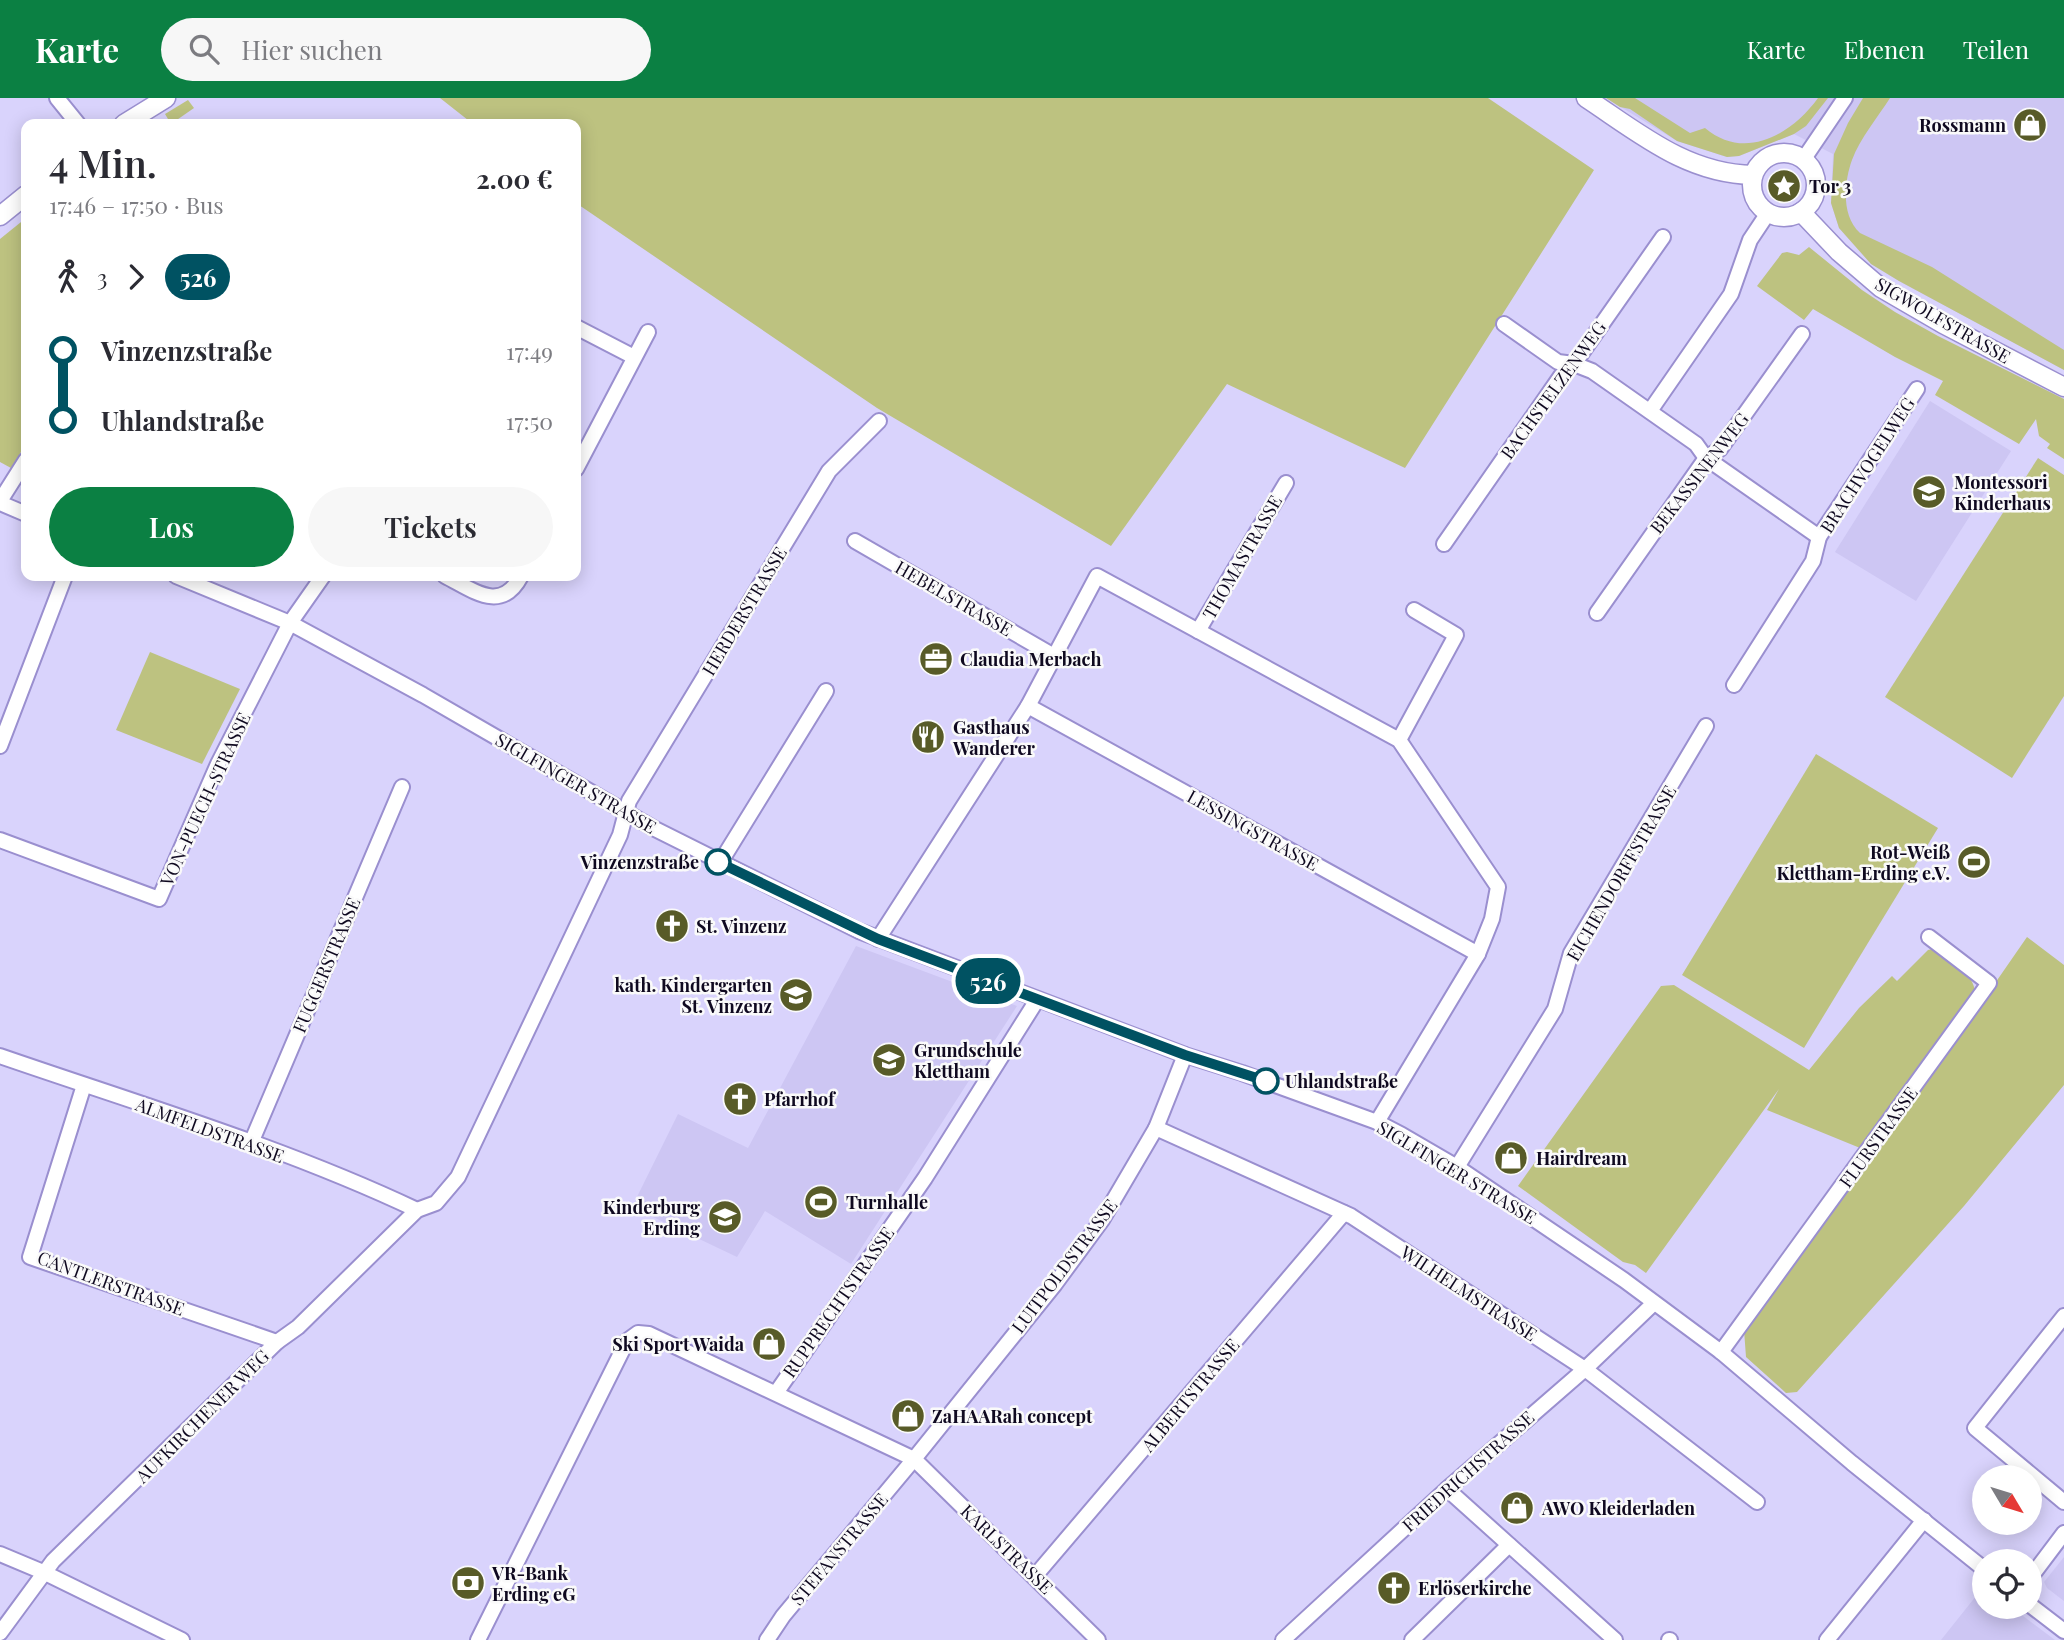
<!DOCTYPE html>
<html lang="de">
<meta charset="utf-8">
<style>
body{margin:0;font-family:"Playfair Display",serif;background:#f7f7f7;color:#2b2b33;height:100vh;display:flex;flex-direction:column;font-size:26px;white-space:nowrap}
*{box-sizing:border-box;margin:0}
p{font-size:23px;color:#7c7c81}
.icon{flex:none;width:38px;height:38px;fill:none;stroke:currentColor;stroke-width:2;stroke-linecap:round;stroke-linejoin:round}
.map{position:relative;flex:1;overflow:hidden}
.drawer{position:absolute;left:21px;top:21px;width:560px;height:462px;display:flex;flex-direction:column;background:#fff;border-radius:14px;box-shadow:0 4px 18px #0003}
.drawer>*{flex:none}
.badge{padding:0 14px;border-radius:23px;font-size:24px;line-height:46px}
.needle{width:46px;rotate:128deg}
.tools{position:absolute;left:1972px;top:1367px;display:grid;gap:14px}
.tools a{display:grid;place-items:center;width:70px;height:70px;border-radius:50%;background:#fff;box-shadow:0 4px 18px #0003;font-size:35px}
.map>.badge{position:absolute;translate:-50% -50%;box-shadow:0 0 0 4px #fff}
.legs{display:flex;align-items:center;gap:10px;height:77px;padding:0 28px;font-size:23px}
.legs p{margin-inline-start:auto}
.head{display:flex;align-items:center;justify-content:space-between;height:119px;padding:0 28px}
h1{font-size:38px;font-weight:600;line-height:52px}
.primary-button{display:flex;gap:14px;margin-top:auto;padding:14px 28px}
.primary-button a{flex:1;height:80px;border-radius:42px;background:#0b8043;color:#fff;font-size:28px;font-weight:600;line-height:80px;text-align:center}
.primary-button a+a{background:#f7f7f7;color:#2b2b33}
ul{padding:0 28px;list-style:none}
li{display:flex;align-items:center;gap:24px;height:70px;font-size:26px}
li i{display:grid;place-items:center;width:10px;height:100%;margin:0 9px;background:currentColor}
li i::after{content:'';width:18px;height:18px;margin:-9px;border:5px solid;border-radius:50%;background:#fff}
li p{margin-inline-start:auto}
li:first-child i{background:linear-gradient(#0000 50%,currentColor 0)}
li:last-child i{background:linear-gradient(currentColor 50%,#0000 0)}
header{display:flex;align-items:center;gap:42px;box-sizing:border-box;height:98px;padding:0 35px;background:#0b8043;color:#fff}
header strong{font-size:33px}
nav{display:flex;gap:38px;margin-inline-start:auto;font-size:24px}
.search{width:490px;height:63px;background:#f7f7f7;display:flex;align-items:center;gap:18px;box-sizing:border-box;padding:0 24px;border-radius:38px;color:#7c7c81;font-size:26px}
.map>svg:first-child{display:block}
</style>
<header>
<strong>Karte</strong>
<div class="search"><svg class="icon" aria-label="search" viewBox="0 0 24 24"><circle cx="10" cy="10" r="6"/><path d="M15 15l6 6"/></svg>Hier suchen</div>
<nav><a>Karte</a><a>Ebenen</a><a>Teilen</a></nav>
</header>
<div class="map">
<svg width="2064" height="1542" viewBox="0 0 2064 1542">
<rect width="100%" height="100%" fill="#d9d3fc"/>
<!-- built -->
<g fill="#cdc6f3">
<polygon points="1606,0 2064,0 2064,272 1899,183 1871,166 1839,130 1831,105 1833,56 1794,36 1739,58 1727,59 1677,43"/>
<polygon points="1930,303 2011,353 1916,503 1835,454"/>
<polygon points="856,848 1017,908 851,1166 765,1113 737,1159 632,1109 678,1016 748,1050"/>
<polygon points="2064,1459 2064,1503 2047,1490 2044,1484"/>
<polygon points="1984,1488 1984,1508 2011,1509 2055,1542 1941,1542"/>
</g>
<!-- green -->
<g fill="#bdc280">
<polygon points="440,0 1488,0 1594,72 1405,370 1227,286 1111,448 877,310 576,105 576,26 473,26"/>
<path d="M1606,0H1635L1690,35L1705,30C1745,64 1792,36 1818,0H1828L1806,28L1794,36L1739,58L1727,59L1677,43L1630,11L1620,9Z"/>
<path d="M1863,0H1890C1878,19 1860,40 1852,62C1844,84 1841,118 1860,135L1932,169L2064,252V272L1899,183L1871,166L1839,130L1831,105L1834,56L1848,25Z"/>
<polygon points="188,2 194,10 171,26 165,16"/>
<polygon points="26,120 26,346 11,370 0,364 0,141"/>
<polygon points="1809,149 1862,192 1895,214 1938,238 2064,301 2064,361 2047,350 2050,346 2039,338 2036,321 2019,346 1935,297 1943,283 1895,259 1813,211 1804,222 1757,188 1782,155 1787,154 1799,157"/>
<polygon points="2038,360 2064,377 2064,598 2012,680 1885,599"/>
<polygon points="150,554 240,591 202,666 116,632"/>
<polygon points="1816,656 1938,730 1804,950 1682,877"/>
<polygon points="2027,839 2064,867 2064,987 1964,1108 1797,1294 1786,1295 1746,1259 1744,1232 1964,930"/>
<path d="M1932,851C1947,862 1976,875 1975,896L1865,1052L1767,1012L1779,991L1646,1175L1635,1167L1623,1164L1518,1088L1661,888L1674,887L1809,972L1859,910L1892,878L1897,883L1928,852Z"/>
</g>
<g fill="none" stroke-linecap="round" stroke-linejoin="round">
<!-- minor casing -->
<g stroke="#9a8fcf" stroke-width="18">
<g id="minor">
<polyline points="57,0 78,26"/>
<polyline points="1803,62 1845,0"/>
<polyline points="1504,226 1558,264 1574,266 1592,273 1696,346 1706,360 1819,439"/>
<polyline points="576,229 634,259"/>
<polyline points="1650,313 1731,196 1750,142 1768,115"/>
<polyline points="576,371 648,234"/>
<polyline points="0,403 26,362"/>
<polyline points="0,405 26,416"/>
<polyline points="855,443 1054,558"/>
<polyline points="1444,446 1561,278 1574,266 1663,139"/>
<polyline points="176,478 290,525 423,597 655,731 859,833 1185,957 1242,975 1377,1024 1402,1037 1457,1069 1624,1182 1721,1254 1852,1365 1984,1471"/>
<path d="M445,478C473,492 501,516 521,478"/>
<polyline points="1597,515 1706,360 1720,351 1802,236"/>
<polyline points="1198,533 1286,385"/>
<polyline points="1734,587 1813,463 1819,439 1917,291"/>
<polyline points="1028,608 1478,856"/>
<polyline points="1399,642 1456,537 1414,512"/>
<polyline points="0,648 65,478"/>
<polyline points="0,742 159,801 218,666 290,525 323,478"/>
<polyline points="720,765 826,593"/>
<polyline points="878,841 1028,608 1097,478 1399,642 1498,789 1492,821 1478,856 1377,1024"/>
<path d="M0,958C139,1006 284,1049 417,1112"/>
<polyline points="84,987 30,1159 277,1244"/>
<polyline points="1156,1030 1351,1118 1585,1271 1757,1404"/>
<polyline points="251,1045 402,689"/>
<polyline points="1457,1069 1555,911 1571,855 1706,628"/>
<polyline points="2064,1218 1975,1330 2064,1404"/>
<polyline points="1721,1254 1989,885 1929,839"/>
<polyline points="776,1295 925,1080 1037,902"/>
<polyline points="1447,1391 1615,1542"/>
<polyline points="0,1456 43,1474 182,1542"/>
<polyline points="1035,1478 1344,1115"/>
<polyline points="2030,1480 2064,1435"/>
<polyline points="2030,1507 2064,1533"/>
<polyline points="0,1535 53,1463 277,1244 298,1229 417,1112 436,1105 458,1079 620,737 629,703 829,373 879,323"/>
<polyline points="478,1542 627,1243 638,1235 649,1236 914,1361 1098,1542"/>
<polyline points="767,1542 783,1518 914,1361 1055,1186 1102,1122 1156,1030 1185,957"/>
<polyline points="1283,1542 1447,1391 1585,1271 1654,1205"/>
<polyline points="1412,1542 1509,1447"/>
<polyline points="1669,1542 1670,1542"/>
<polyline points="1827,1542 1924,1422"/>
</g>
</g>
<!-- tertiary casing -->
<g stroke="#9a8fcf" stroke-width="21">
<g id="tertiary">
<path d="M1586,0C1639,35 1687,76 1753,77"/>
<polyline points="124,26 166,0"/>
<circle cx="1784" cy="87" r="32"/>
<polyline points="1801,114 1839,154 1881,190 1943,226 2064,289"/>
<polyline points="0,118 26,97"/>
</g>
</g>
<!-- minor -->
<use href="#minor" stroke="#fff" stroke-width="14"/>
<!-- tertiary -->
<use href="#tertiary" stroke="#fff" stroke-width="18"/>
</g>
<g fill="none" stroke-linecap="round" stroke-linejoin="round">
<!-- line-1 casing -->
<g stroke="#fff" stroke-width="16">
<polyline id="line-1" points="718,764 878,841 1185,957 1266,983"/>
</g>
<!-- line-1 -->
<use href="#line-1" stroke="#005262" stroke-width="10"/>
</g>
<!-- icons -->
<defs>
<g id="shop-disc" transform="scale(1.75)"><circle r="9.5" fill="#585b28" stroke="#fafafa"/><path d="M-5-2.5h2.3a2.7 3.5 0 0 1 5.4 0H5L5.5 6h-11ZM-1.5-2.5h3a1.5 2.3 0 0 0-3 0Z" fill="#fff"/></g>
<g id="sight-disc" transform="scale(1.75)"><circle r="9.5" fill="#585b28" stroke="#fafafa"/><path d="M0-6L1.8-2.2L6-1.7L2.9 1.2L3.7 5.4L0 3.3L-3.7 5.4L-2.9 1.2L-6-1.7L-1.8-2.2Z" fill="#fff"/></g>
<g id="school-disc" transform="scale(1.75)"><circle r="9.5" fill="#585b28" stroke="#fafafa"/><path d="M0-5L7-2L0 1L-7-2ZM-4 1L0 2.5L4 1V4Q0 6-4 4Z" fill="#fff"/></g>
<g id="office-disc" transform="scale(1.75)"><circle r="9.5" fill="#585b28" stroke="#fafafa"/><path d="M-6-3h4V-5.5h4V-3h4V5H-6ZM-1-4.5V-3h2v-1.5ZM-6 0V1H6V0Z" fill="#fff"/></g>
<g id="restaurant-disc" transform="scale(1.75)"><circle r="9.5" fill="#585b28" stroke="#fafafa"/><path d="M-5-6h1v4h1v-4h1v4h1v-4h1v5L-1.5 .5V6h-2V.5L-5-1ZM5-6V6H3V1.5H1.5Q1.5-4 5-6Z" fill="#fff"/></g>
<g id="stadium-disc" transform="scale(1.75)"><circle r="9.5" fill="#585b28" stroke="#fafafa"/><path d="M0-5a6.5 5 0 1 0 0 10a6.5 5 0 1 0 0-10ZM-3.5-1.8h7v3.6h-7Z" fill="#fff"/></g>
<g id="church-disc" transform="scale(1.75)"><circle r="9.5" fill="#585b28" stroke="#fafafa"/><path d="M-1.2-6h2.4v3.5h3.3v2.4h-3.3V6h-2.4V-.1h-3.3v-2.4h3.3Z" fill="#fff"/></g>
<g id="bank-disc" transform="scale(1.75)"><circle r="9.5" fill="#585b28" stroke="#fafafa"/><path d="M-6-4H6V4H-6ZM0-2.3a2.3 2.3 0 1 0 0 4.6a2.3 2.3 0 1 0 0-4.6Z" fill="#fff"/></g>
</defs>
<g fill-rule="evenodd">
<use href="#shop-disc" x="2030" y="27"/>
<use href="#sight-disc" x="1784" y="88"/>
<use href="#school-disc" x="1929" y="394"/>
<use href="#office-disc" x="936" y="561"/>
<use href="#restaurant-disc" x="928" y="639"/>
<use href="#stadium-disc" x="1974" y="764"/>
<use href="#church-disc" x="672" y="828"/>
<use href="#school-disc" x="796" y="897"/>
<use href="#school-disc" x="889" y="962"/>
<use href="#church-disc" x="740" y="1001"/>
<use href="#shop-disc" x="1511" y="1060"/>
<use href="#stadium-disc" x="821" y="1104"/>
<use href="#school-disc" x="725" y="1119"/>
<use href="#shop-disc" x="769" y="1246"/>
<use href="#shop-disc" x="908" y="1318"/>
<use href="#shop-disc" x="1517" y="1410"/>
<use href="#bank-disc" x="468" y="1485"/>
<use href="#church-disc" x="1394" y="1490"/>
</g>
<!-- markers -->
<g fill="#fff" stroke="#005262" stroke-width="3.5">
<circle cx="718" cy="764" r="12"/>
<circle cx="1266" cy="983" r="12"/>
</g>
<g text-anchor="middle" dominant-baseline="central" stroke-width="5" stroke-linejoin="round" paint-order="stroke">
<!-- poi labels -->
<g font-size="18" font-weight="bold" fill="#0f0920" stroke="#fafafa" text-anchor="start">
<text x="2006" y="27" text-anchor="end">Rossmann</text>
<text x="1809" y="88">Tor 3</text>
<text x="1954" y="384">Montessori<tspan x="1954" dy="21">Kinderhaus</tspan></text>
<text x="960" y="561">Claudia Merbach</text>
<text x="953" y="629">Gasthaus<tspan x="953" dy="21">Wanderer</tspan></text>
<text x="1950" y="754" text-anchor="end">Rot-Weiß<tspan x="1950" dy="21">Klettham-Erding e.V.</tspan></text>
<text x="696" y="828">St. Vinzenz</text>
<text x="772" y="887" text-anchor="end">kath. Kindergarten<tspan x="772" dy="21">St. Vinzenz</tspan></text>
<text x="914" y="952">Grundschule<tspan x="914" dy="21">Klettham</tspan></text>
<text x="764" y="1001">Pfarrhof</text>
<text x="1536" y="1060">Hairdream</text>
<text x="846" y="1104">Turnhalle</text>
<text x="700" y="1109" text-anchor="end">Kinderburg<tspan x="700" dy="21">Erding</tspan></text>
<text x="744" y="1246" text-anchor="end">Ski Sport Waida</text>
<text x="932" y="1318">ZaHAARah concept</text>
<text x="1542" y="1410">AWO Kleiderladen</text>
<text x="492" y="1475">VR-Bank<tspan x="492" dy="21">Erding eG</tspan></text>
<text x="1418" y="1490">Erlöserkirche</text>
</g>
<!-- street labels -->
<g font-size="18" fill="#0f0920" stroke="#fafafa">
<text transform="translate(1943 222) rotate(30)">SIGWOLFSTRASSE</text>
<text transform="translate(1553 292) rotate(-54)">BACHSTELZENWEG</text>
<text transform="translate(1867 367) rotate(-57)">BRACHVOGELWEG</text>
<text transform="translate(1699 375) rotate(-52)">BEKASSINENWEG</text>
<text transform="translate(1242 459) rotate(-60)">THOMASTRASSE</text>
<text transform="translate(954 500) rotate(30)">HEBELSTRASSE</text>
<text transform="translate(744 513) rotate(-59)">HERDERSTRASSE</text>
<text transform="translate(576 685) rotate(30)">SIGLFINGER STRASSE</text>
<text transform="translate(205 701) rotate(-65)">VON-PUECH-STRASSE</text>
<text transform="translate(1253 732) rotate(29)">LESSINGSTRASSE</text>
<text transform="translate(1621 775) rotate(-60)">EICHENDORFFSTRASSE</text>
<text transform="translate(326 867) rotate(-67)">FUGGERSTRASSE</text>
<text transform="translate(210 1032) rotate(20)">ALMFELDSTRASSE</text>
<text transform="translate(1878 1039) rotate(-54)">FLURSTRASSE</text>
<text transform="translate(1457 1074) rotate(31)">SIGLFINGER STRASSE</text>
<text transform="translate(1064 1168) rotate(-53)">LUITPOLDSTRASSE</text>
<text transform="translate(111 1185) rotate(20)">CANTLERSTRASSE</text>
<text transform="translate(1469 1195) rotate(33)">WILHELMSTRASSE</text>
<text transform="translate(838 1204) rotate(-55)">RUPPRECHTSTRASSE</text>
<text transform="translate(1190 1297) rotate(-50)">ALBERTSTRASSE</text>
<text transform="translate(202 1318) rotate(-45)">AUFKIRCHENER WEG</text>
<text transform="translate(1468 1373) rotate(-42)">FRIEDRICHSTRASSE</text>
<text transform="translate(839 1451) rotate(-50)">STEFANSTRASSE</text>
<text transform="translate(1007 1451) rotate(44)">KARLSTRASSE</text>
</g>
<!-- stop labels -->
<g font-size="18" font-weight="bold" fill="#0f0920" stroke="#fafafa" text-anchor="end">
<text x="699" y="764">Vinzenzstraße</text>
<text x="1285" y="983" text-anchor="start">Uhlandstraße</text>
</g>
</g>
</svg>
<div class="tools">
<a><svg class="needle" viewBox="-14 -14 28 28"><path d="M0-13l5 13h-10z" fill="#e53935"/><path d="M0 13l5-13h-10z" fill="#7c7c81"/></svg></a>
<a><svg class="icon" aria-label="locate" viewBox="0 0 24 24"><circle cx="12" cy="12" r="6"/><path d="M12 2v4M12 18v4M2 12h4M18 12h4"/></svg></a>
</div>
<b class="badge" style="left:988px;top:883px;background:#005262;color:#fff">526</b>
<section class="drawer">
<div class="head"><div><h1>4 Min.</h1><p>17:46 – 17:50 · Bus</p></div><b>2.00 €</b></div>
<div class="legs"><svg class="icon" aria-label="walk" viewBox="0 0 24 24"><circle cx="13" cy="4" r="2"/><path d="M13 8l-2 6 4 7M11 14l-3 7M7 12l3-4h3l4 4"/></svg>3<svg class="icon" aria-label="forward" viewBox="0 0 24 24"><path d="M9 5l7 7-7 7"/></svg><b class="badge" style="background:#005262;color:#fff">526</b></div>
<ul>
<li><i style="color:#005262"></i><b>Vinzenzstraße</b><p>17:49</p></li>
<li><i style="color:#005262"></i><b>Uhlandstraße</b><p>17:50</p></li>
</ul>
<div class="primary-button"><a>Los</a><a>Tickets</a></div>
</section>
</div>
